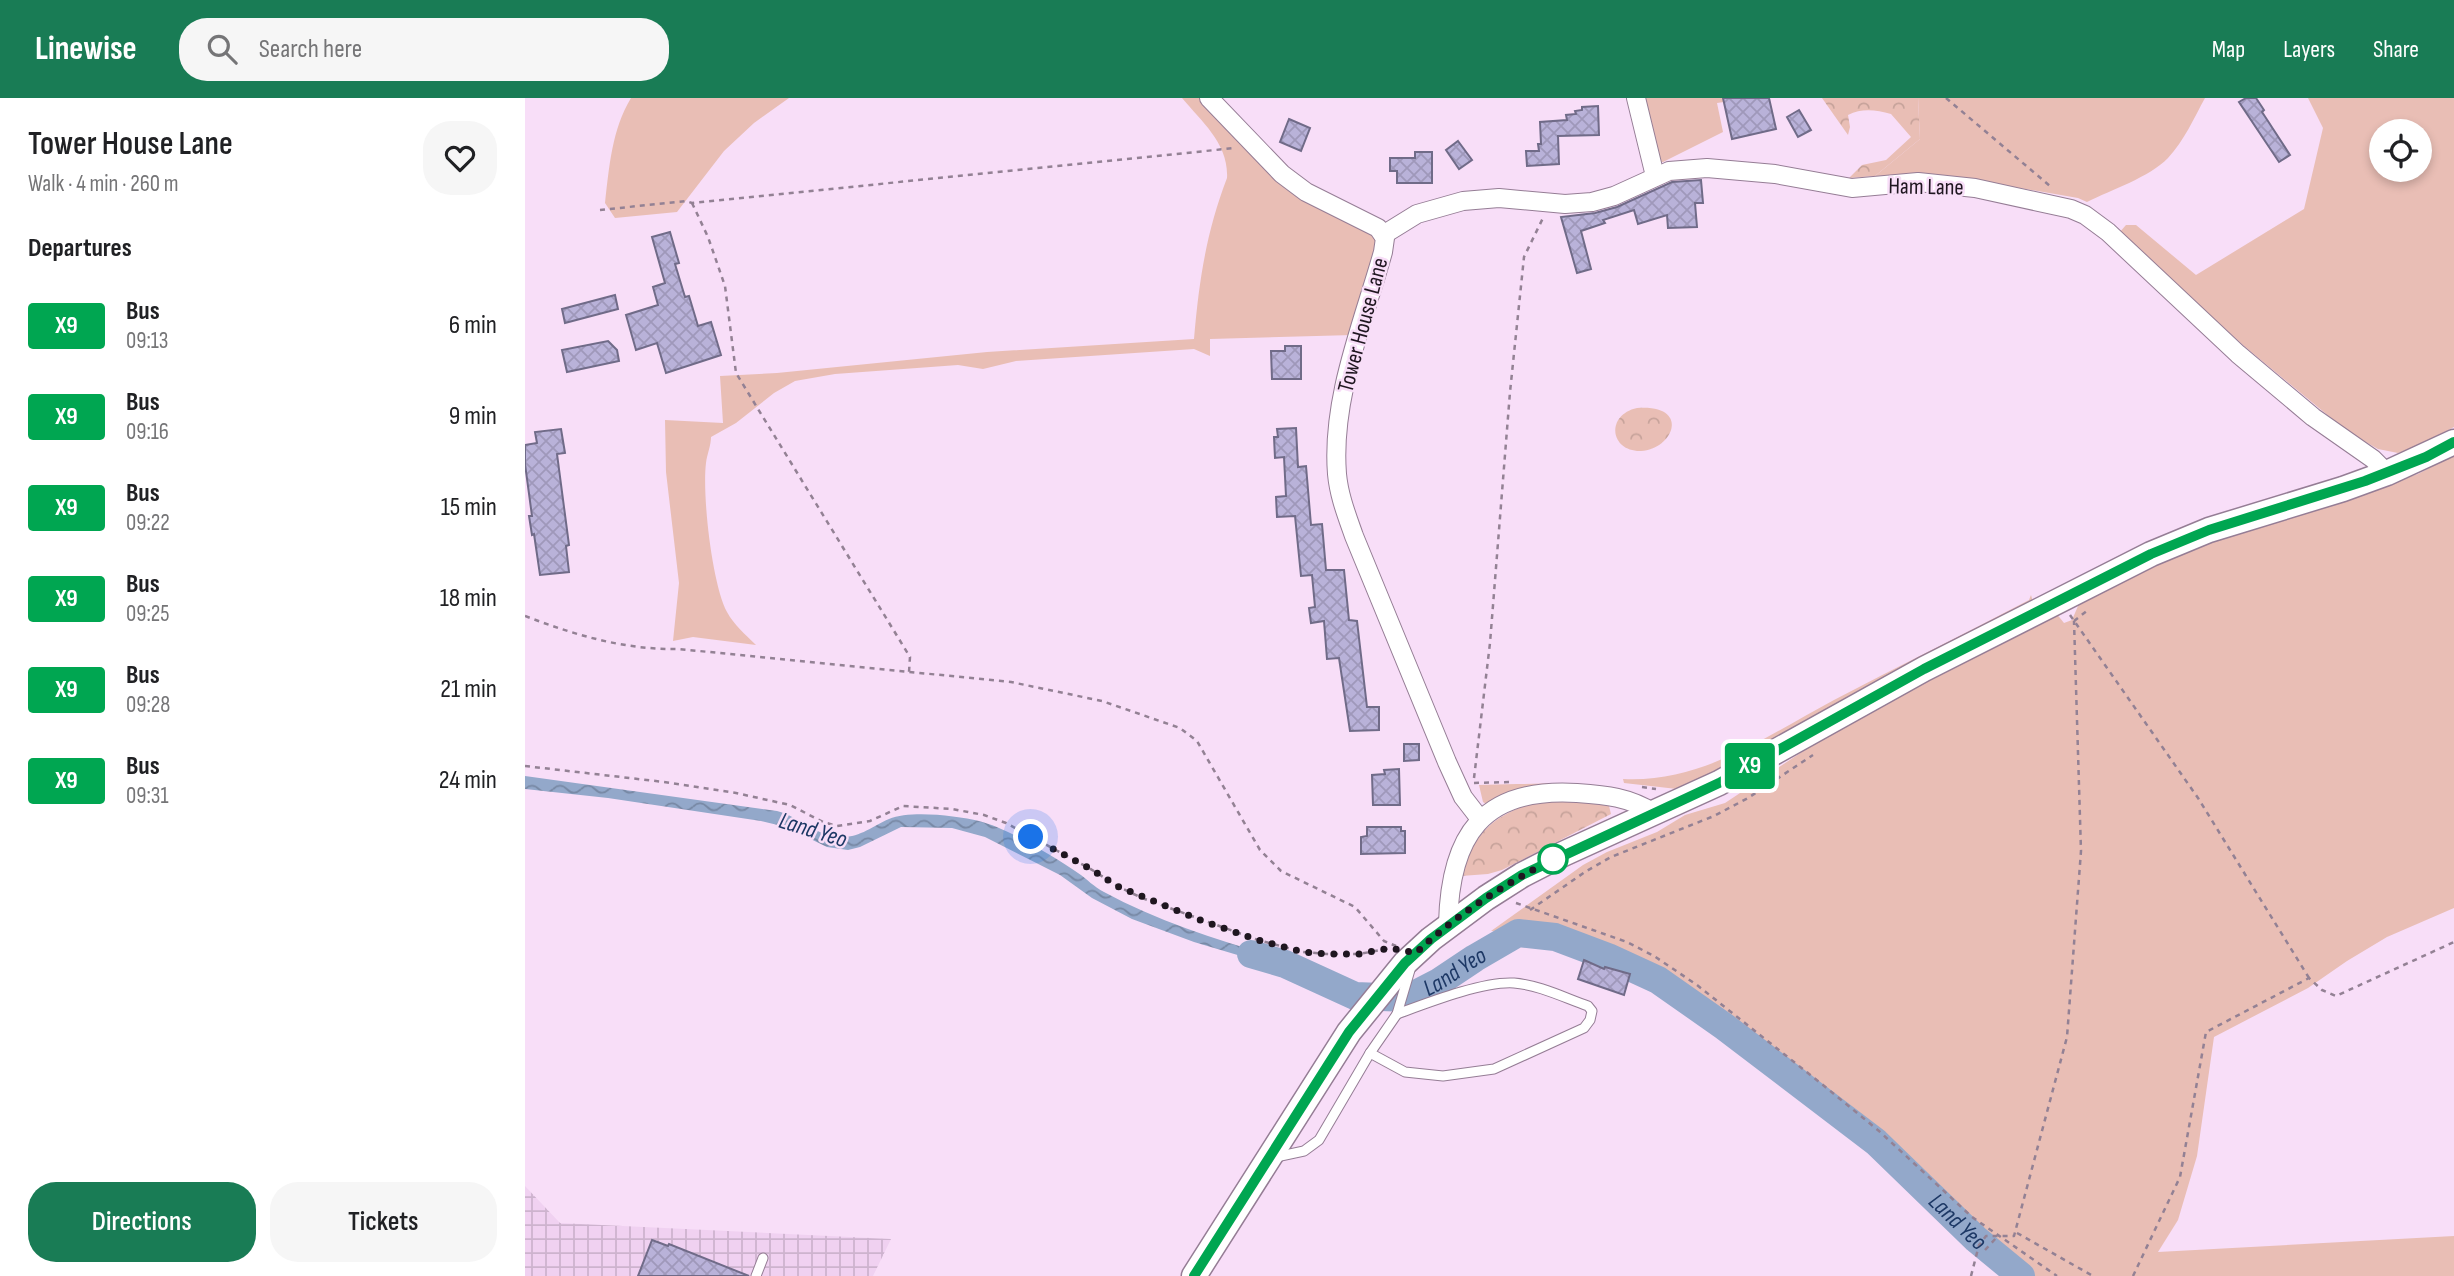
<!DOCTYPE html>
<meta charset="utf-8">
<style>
body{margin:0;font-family:"Sofia Sans Condensed",sans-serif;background:#f6f6f6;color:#202124;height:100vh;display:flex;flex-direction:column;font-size:26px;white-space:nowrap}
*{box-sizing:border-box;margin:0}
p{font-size:23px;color:#757577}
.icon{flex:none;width:38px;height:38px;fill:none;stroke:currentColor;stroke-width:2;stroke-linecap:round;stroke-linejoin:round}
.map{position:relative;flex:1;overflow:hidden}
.panel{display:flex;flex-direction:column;background:#fff;width:525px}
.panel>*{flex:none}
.badge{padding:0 14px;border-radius:5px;font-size:24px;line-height:46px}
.fabs{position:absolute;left:1844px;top:21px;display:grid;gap:14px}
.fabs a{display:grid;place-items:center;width:63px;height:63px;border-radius:50%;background:#fff;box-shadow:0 4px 10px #0003;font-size:35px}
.you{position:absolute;width:35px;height:35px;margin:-18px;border:5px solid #fff;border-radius:50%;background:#1a73e8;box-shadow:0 0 0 10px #1a73e833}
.map>.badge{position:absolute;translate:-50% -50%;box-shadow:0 0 0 4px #fff}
h2{padding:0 28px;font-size:26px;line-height:63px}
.round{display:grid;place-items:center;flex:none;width:74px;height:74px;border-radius:28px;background:#f6f6f6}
.overview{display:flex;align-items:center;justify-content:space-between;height:119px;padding:0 28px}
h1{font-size:33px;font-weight:600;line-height:52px}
.action{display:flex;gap:14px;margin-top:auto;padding:14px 28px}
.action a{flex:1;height:80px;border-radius:28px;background:#197c55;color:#fff;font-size:28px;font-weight:600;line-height:80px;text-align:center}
.action a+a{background:#f6f6f6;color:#202124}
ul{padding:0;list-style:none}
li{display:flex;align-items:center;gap:21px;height:91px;padding:0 28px}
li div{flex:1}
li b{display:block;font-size:26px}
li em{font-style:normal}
li .badge{min-width:77px;font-weight:700;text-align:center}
header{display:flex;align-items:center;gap:42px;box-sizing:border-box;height:98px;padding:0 35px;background:#197c55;color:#fff}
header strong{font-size:33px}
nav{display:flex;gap:38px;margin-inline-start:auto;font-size:24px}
.search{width:490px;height:63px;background:#f6f6f6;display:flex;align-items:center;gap:18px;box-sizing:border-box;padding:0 24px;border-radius:28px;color:#757577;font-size:26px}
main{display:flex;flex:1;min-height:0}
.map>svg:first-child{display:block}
</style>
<header>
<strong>Linewise</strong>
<div class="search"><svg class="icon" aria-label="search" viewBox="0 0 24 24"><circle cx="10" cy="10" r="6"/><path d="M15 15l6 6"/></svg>Search here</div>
<nav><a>Map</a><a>Layers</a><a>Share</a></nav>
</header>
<main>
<section class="panel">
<div class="overview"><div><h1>Tower House Lane</h1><p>Walk · 4 min · 260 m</p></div><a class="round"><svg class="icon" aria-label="heart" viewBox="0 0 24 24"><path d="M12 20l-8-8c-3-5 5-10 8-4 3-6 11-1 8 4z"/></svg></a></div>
<h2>Departures</h2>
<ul>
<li><span class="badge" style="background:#00a651;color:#fff">X9</span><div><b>Bus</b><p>09:13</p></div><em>6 min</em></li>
<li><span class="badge" style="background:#00a651;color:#fff">X9</span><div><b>Bus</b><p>09:16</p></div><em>9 min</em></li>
<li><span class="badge" style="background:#00a651;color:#fff">X9</span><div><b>Bus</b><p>09:22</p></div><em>15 min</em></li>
<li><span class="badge" style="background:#00a651;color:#fff">X9</span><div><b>Bus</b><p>09:25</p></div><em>18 min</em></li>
<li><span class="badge" style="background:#00a651;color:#fff">X9</span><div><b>Bus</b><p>09:28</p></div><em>21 min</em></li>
<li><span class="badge" style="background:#00a651;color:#fff">X9</span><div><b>Bus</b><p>09:31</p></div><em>24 min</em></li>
</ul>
<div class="action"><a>Directions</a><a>Tickets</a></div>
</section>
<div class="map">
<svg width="1929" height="1178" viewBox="0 0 1929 1178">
<defs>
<pattern id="industrial-grid" width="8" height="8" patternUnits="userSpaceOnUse" patternTransform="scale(1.75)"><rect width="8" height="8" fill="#f0d1f1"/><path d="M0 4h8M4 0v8" fill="none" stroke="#cdb3ce"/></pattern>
<pattern id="forest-crowns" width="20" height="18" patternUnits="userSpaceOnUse" patternTransform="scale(1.75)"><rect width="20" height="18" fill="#e9beb5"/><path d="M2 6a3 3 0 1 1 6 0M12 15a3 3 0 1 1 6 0" fill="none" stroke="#c7a39b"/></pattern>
<pattern id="water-waves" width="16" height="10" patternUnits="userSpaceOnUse" patternTransform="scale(1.75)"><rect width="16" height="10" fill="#93a8ca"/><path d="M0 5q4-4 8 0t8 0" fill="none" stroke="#7788a4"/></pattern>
<pattern id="building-cross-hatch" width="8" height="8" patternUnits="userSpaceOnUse" patternTransform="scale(1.75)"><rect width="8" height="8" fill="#b9b2d9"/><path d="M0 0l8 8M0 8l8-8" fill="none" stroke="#9f98ba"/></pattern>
</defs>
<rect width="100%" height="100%" fill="#f8def8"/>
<!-- industrial -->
<polygon fill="url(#industrial-grid)" points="0,1088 35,1125 366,1141 348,1178 0,1178"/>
<!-- grass -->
<g fill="#e9beb5" fill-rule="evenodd">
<path d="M106,0H264L229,25L199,53L152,114L90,120L80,105C84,70 87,31 106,0Z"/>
<path d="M657,0H675L720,49L854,138L828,237L685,241V258L669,251L491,263L458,271L433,267L310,276L270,283L249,295L211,325L186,339C186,348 182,356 181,365C177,397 187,486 202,514C209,527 220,536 231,547L168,539L148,543L154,485L141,374L140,322L198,325L195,278L252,275L462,254L669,241C674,183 681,135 702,80C704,46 677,24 657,0Z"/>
<polygon points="1117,0 1198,0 1199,4 1192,5 1198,34 1138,64 1134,64"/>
<path d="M1393,0H1680C1669,20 1659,43 1643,60C1625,79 1586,92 1562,104L1553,100L1420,77L1350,78L1395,41Z"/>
<path d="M1783,0H1929V329L1887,351L1873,355L1853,351L1823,334L1719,248L1594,135L1601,127H1611L1671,177L1779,111L1798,30ZM1857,33H1895V72H1857Z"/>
<polygon points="1929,357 1929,810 1862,839 1822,863 1783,890 1689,939 1672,1058 1653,1122 1633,1154 1929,1138 1929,1178 1503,1178 1480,1161 1431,1116 1360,1046 1279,983 1262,972 1234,961 1150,891 1082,860 1033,843 998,834 966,833 1058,767 1082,754 1132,734 1160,717 1200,705 1319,626 1531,515 1539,525 1547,522 1556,501 1695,438 1893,376"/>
<path d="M1506,497L1508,504L1206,668L1152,691L1099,685L1098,681C1178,685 1241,638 1309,602C1374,568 1439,536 1504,502Z"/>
<polygon points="1036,685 994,692 961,706 958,704 954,687"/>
</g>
<!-- forest -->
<g fill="url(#forest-crowns)">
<path d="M1297,0H1393L1395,41L1350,78L1324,80L1337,67L1361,62L1386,39L1366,16C1351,12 1337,10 1323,17L1325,29L1323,37Z"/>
<path d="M1112,310C1166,306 1149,351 1116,353C1085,354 1080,317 1112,310Z"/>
<path d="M1017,703L1066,705L1084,708L1086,716L977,772L963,776L936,778C949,733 972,714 1017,703Z"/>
</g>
<!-- water -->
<path fill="url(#water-waves)" d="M0,678L252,713C275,719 291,738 315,739C335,740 347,728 364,721C386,712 432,718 454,723C482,730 528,758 553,775C562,781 569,789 579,794C636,825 700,844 763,863L756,873L736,864L669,844L607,821L567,800L535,777L460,739L427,730L376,729L335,749L323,752L302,749L261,729L236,723L83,700L0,691Z"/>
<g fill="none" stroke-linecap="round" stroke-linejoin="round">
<!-- river -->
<path stroke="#93a8ca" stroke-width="28" id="s1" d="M726,856L760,866L830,898L883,900L914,884L950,860L993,835L1030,839L1083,859L1133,882L1200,929L1351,1044L1451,1141L1496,1178"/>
</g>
<!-- building -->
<g fill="url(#building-cross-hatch)" stroke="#706b88" stroke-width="2">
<polygon points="1198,0 1244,0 1251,31 1207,41"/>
<polygon points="1721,0 1731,0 1739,12 1737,14 1765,57 1754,64 1714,4"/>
<polygon points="1073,8 1074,37 1033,38 1034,66 1002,68 1001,53 1014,53 1013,46 1016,46 1015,24 1042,22 1041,17 1051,16 1050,13 1057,12 1057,9"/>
<polygon points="1274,12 1286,32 1273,39 1262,19"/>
<polygon points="764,21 785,30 776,53 755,44"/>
<polygon points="933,43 947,62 934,71 921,52"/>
<polygon points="890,54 907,54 907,85 872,85 872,73 865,73 865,60 890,60"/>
<polygon points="1176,82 1178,105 1170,105 1172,129 1143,130 1142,117 1113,126 1109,112 1078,122 1080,125 1056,133 1066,171 1052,175 1036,119 1070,115 1092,109 1147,84"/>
<polygon points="145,134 154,165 150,166 160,199 164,198 173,228 186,224 196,257 141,275 132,245 111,252 101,217 133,207 128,189 140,185 127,139"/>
<polygon points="90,197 93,211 40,225 37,211"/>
<polygon points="83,243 92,252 94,263 42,274 37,252"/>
<polygon points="760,248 776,248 776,281 747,281 746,253 760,253"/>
<polygon points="771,330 773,369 781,368 786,427 797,426 801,472 819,472 824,522 832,523 842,609 854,609 854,632 825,633 814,560 802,561 799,523 786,525 784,510 790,509 787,477 776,478 770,418 752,419 751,399 761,398 759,359 750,360 749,339 753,339 752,331"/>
<polygon points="36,331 40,355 32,356 44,447 41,448 44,474 15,477 9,436 7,437 4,418 7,418 0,366 0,347 12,345 10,334"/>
<polygon points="879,646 894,646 894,662 879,663"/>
<polygon points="874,671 875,707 848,707 847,677 860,676 859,672"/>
<polygon points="842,729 876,729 876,733 880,733 880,755 836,756 836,739 842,738"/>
<polygon points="1059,862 1079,871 1080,869 1105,876 1099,897 1053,881"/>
<polygon points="127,1142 143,1148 144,1146 224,1178 113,1178"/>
</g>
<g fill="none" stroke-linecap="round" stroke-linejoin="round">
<!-- service casing -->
<g stroke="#957d95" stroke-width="11">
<g id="service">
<path d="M845,955L880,974L918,978L969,971L1059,930L1065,922L1067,913L1063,908C1040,900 1014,887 989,885C958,883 902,905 872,916"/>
<polyline points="751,1059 779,1053 794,1042 845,955 872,916 885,872"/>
<polyline points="231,1178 238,1160"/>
</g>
</g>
<!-- minor casing -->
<g stroke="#957d95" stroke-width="20">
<g id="minor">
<path d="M684,0L757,76L781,94L853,130L860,140L858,154C838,225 806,301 812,376C814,398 822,418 829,438L922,664L938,699L955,721"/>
<polyline points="1111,0 1130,78"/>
<polyline points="858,137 892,116 938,103 974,100 1040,106 1067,104 1089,98 1144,73 1182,70 1250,76 1327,90 1393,84 1450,90 1546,111 1560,117 1583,134 1713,256 1788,319 1848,361 1862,375"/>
<path d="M923,826C925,738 957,689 1052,695C1081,697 1104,699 1129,715"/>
</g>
</g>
<!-- secondary casing -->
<g stroke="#957d95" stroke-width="27">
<polyline id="secondary" points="669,1178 824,934 880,865 906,841 961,800 997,777 1038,756 1194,685 1399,571 1626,456 1684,432 1818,391 1862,375 1929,344"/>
</g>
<!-- path -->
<g stroke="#938194" stroke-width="2.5" stroke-dasharray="5 5" stroke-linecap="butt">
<polyline points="1421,0 1525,88"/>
<polyline points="167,105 183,139 200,188 211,275 385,559 384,574"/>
<polyline points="75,112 161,103 167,105 710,50"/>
<polyline points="1545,517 1673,700 1784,880"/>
<path d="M0,518C50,537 99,552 154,551L486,584L577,603L655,630L672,643L735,752L756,773L830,809L859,843L871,848"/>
<polyline points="1549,523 1563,512"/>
<polyline points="0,668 139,684 211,695 265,707 298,724 312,728 345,723 378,708 427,711 459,717 481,725 564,770 594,789 617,800 733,842 778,854 802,856 834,856 867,850"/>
<polyline points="949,680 965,545 985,294 999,159 1018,120"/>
<polyline points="949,685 988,684"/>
<polyline points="1117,689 1131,691"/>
<polyline points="991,805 1102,844 1129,858 1172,887 1298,987 1354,1033 1447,1119 1532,1178"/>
<polyline points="1005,812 1060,774 1086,759 1189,718 1223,700 1288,657"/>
<polyline points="1492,1135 1568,1178"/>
<polyline points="1460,1152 1472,1139"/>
<polyline points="1446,1178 1454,1147 1461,1138 1489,1138 1542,939 1556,753 1549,523"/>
<polyline points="1608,1178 1655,1079 1681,934 1784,880 1797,892 1811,898 1929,844"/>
</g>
<!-- service -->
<use href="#service" stroke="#fff" stroke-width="9"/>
<!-- minor -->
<use href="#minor" stroke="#fff" stroke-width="18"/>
<!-- secondary -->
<use href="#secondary" stroke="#fff" stroke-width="24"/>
</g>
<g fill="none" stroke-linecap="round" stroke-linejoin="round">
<!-- line casing -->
<g stroke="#fff" stroke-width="16">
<polyline id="line" points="669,1178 824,934 880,865 906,841 961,800 997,777 1194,685 1399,571 1626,456 1684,432 1840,383 1901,359 1929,344"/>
</g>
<!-- line -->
<use href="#line" stroke="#00a651" stroke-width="10"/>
<!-- walk -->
<path stroke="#1f1620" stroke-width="7" stroke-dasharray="0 12.6" d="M506,739L564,770L594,789L675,822L733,842L778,854L802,856H834L865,850L891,855C934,814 985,783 1038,756L1028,761"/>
</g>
<!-- markers -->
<circle fill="#fff" stroke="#00a651" stroke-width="3.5" cx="1028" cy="761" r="14"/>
<g text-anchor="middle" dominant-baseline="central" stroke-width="5" stroke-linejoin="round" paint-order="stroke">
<!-- street labels -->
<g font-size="23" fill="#1f1620" stroke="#f8def8">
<text transform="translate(1401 89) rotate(1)">Ham Lane</text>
<text transform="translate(838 227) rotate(-75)">Tower House Lane</text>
</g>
<!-- water labels -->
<g font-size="24" font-style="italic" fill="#1d3865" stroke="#f8def8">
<text transform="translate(288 732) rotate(17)">Land Yeo</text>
<text stroke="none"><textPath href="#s1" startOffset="219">Land Yeo</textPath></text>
<text stroke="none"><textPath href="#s1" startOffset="828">Land Yeo</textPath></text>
</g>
</g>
</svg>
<div class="fabs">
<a><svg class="icon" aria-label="locate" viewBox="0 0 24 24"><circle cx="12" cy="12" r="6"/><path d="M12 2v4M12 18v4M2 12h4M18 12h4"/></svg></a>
</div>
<div class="you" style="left:506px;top:739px"></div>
<b class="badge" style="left:1225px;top:668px;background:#00a651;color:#fff">X9</b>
</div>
</main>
